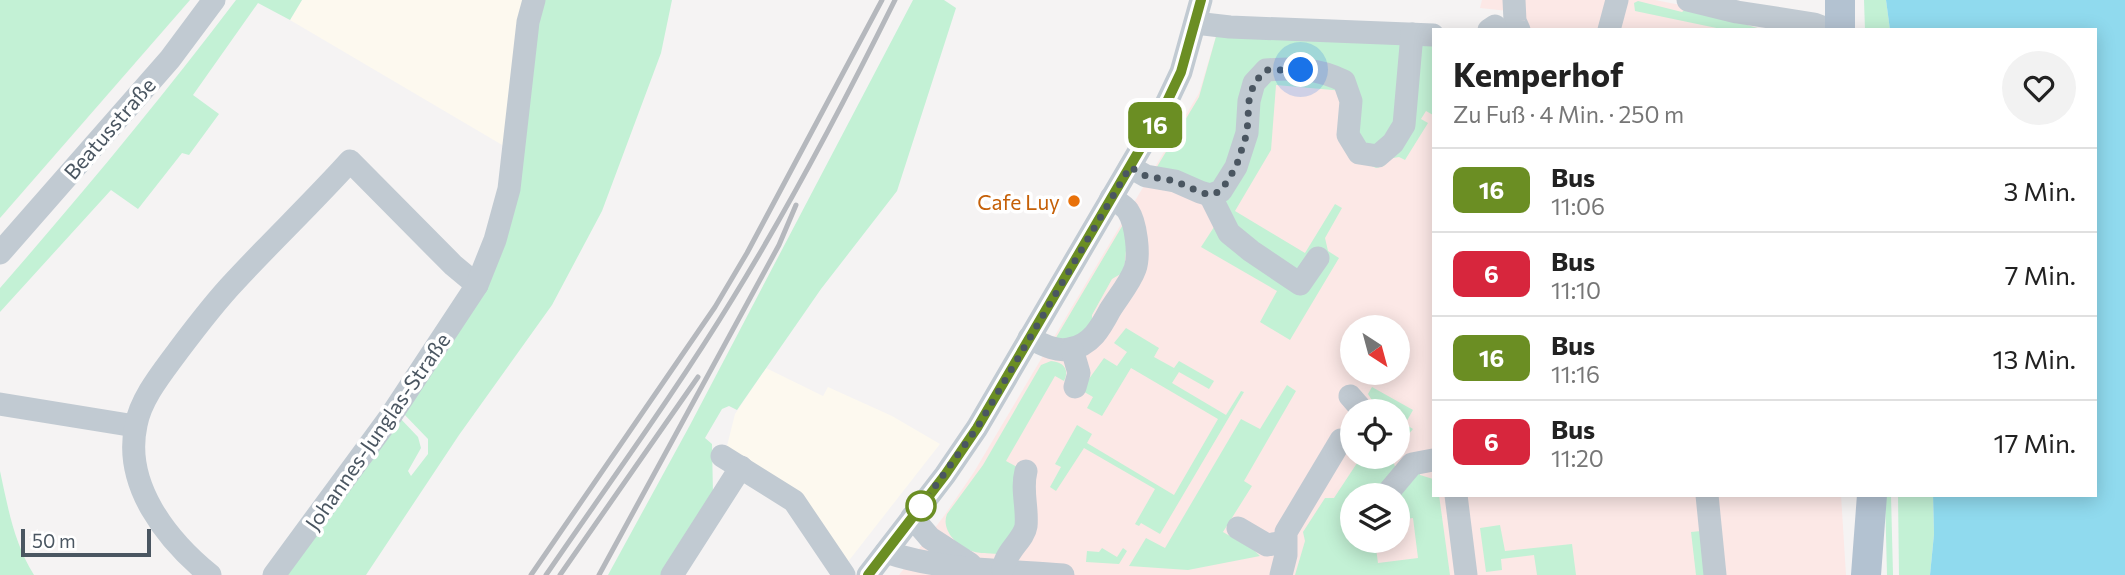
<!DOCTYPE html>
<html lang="de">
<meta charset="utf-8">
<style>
body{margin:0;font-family:Commissioner,sans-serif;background:#f2f2f2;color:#222;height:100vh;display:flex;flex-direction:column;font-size:26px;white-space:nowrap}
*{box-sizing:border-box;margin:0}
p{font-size:23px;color:#767676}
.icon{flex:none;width:38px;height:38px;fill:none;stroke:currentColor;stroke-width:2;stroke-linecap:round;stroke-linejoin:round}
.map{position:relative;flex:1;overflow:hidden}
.drawer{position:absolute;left:1432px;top:28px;width:665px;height:469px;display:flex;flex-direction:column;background:#fff;border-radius:0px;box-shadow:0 4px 18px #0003}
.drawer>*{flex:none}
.badge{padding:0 14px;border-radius:10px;font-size:24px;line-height:46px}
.needle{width:46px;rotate:144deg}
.tools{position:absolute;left:1340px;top:315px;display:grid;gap:14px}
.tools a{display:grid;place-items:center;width:70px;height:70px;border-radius:50%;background:#fff;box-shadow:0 4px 18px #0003;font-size:35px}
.scale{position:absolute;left:21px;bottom:18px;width:130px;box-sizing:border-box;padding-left:7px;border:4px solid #4a5661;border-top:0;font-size:19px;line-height:24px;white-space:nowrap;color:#4a5661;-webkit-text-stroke:5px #fff;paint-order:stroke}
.you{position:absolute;width:35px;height:35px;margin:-18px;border:5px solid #fff;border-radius:50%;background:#1a73e8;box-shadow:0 0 0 10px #1a73e833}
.map>.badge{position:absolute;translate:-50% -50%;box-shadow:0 0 0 4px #fff}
.round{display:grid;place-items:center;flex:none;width:74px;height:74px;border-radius:37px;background:#f2f2f2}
.headline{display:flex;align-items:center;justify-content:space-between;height:119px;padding:0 21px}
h1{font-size:33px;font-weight:700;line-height:52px}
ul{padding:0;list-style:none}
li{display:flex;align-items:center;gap:21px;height:84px;padding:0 21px;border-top:2px solid #e0e0e0}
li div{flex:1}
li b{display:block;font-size:26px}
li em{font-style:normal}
li .badge{min-width:77px;font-weight:700;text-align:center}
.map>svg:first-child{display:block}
</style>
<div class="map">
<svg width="2125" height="575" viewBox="0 0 2125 575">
<rect width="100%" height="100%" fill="#f5f3f3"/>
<!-- commercial -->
<g fill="#fdf9ef">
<polygon points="302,0 529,0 509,149 290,20"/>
<polygon points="766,368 823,396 828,387 892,416 940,444 847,563 725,454 735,414"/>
</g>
<!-- medical -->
<g fill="#fce8e6" fill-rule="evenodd">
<polygon points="1482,0 1655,0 1701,9 1764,30 1507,30 1508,11 1480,8"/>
<path d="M1217,33L1433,42V495H1841L1846,575H899L944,516L974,472L1199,93ZM1353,327H1398V373H1353ZM1353,411H1398V457H1353ZM1353,495H1398V541H1353Z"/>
</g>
<!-- green -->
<g fill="#c3f1d5">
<polygon points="0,0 190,0 0,218"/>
<path d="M236,0H302L290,20L258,3L193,95L219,114L189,155L182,153L138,209L111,190L0,312V288C82,194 161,99 236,0Z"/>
<polygon points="538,0 672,0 661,53 602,211 552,305 459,435 366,575 281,575 398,416 418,437 421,448 408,471 411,476 428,454 428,439 401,411 480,294"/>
<polygon points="913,0 944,0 956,8 897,191 821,289 737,410 729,406 722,409 705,438 712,444 713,495 664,575 608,575 690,425"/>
<polygon points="1864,0 1886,0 1890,30 1865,30"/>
<polygon points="1638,1 1682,12 1688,7 1764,30 1726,30 1635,11 1634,3"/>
<polygon points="1217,33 1433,42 1433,115 1426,111 1421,119 1428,123 1405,160 1399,157 1388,159 1384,166 1376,168 1363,162 1344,91 1276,85 1271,150 1235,211 1305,253 1335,204 1342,208 1325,238 1328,251 1339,258 1290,340 1260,322 1277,291 1201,247 1214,227 1204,200 1146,185 1199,97"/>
<polygon points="1124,223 1127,240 1124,272 1112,279 1092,315 1092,327 1088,334 1054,341"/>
<polygon points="1126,328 1159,348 1154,357 1174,368 1179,361 1214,381 1209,389 1179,372 1172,383 1226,415 1241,391 1244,392 1160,534 1141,523 1139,526 1135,524 1155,489 1084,448 1056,491 1050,487 1061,467 1055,464 1077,425 1092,434 1087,443 1174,495 1218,419 1131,368 1102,416 1087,408 1093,397 1081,390 1104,358 1117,366 1127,352 1114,343"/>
<path d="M1051,361C1063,362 1070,369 1064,381L1055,376L1006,461L1021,469L1017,524L998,554C988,553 978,554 969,550C955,544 941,529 947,514L983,465L1041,365Z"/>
<polygon points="1287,385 1296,391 1244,481 1252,486 1223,532 1254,550 1260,556 1188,570 1129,566 1146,538 1165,548 1241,419 1260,429"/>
<polygon points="1372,387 1413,410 1405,424 1413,429 1401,443 1398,439 1398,411 1379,411 1368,394"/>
<polygon points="1361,457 1392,457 1396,470 1377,495 1353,495 1353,541 1375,541 1378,563 1418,558 1413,518 1398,520 1398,495 1419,470 1420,475 1433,479 1433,495 1439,495 1450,575 1295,575 1305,541 1303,532 1325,498 1334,498"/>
<path d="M0,471C8,508 14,543 34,575H0Z"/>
<polygon points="1885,495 1891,495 1893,575 1887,575"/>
<polygon points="1898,495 1933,495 1934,534 1930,575 1899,575"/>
<polygon points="1500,525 1505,551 1572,544 1576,575 1537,575 1534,555 1501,559 1502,570 1486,572 1480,528"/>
<polygon points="1701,531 1707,575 1696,575 1691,532"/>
<polygon points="1102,548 1117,557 1123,548 1127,551 1119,564 1086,562 1087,551 1099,552"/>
</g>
<!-- water -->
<polygon fill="#90daee" points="1886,0 2125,0 2125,575 1930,575 1934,534 1933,495 2095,495 2095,30 1890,30"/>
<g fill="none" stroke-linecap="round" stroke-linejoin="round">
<!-- minor -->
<g stroke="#c1cad2" stroke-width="23">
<polyline points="1514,0 1515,21 1519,30"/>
<polyline points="1688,0 1737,12 1814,24 1830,30"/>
<polyline points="1195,23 1230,27 1433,35"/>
<polyline points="1489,30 1495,26"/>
<polyline points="1609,30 1617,0"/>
<path d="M1130,167L1146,176L1175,181L1200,192L1210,195L1221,191L1236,167L1247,133L1249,101L1254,83L1266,70C1296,68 1317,68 1344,81L1351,101L1348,135L1359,153L1378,156L1393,143L1404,125L1412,34"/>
<polyline points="1210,195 1229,233 1251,251 1300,284 1318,258"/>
<polyline points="0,253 170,59 214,0"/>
<path d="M1029,338C1042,344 1055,352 1069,349C1091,346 1101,327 1110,310C1118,297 1130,283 1135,269C1140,255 1136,223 1128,211C1125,206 1117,202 1111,198"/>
<polyline points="1072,349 1079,373 1075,387"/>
<polyline points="1350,396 1363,411"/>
<polyline points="0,404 135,426"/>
<polyline points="722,456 794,501 844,575"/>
<polyline points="1386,495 1412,464 1433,460"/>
<polyline points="1456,495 1466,575"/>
<polyline points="1707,495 1715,575"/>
<polyline points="912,517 930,538 970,564"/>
<polyline points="1238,528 1267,545 1285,542"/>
<path d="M886,552C942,571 1004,570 1063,575"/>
<path d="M1003,569C1006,550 1024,540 1026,526C1028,508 1021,490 1026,471"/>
<path d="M210,575C167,540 123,485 136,425C141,398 162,373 178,351C196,327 214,303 235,281C273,240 313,202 350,161L453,265L477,285"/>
<polyline points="274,575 390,417 477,285 495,240 509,189 528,22 534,0"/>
<polyline points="672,575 741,467"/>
<polyline points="868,575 945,475 977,428 1164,108 1181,72 1201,0"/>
<polyline points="1281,575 1286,555 1286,532 1341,440"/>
</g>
<!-- major -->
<g stroke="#b3c2d1" stroke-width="30">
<polyline points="1840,0 1840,30"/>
<polyline points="1866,575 1872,495"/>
</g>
<!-- rail -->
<g stroke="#b5b8bd" stroke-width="5">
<polyline points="531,575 715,307 747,253 882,0"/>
<path d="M546,575C609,483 675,393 733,298C792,202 845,101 895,0"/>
<polyline points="560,575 698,377"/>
<polyline points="599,575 779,245 796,205"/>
</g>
</g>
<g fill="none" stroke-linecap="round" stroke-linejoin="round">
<!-- line casing -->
<g stroke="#fff" stroke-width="16">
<polyline id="line" points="868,575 945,475 977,428 1164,108 1181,72 1201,0"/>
</g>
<!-- line -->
<use href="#line" stroke="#6b8e23" stroke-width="10"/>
<!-- walk -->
<polyline stroke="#4a5661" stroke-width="7" stroke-dasharray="0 12.6" points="921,506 977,428 1130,167 1146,176 1175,181 1200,192 1210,195 1221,191 1236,167 1247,133 1249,101 1254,83 1266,70 1301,70"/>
</g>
<!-- markers -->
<circle fill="#e8710a" stroke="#fff" stroke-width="2.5" cx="1074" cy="201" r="7"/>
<circle fill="#fff" stroke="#6b8e23" stroke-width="3.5" cx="921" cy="506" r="14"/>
<g text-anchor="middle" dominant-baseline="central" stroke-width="7" stroke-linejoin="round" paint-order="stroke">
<!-- street labels -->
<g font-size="21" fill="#4a5661" stroke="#fff">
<text transform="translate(109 128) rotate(-49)">Beatusstraße</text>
<text transform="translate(377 431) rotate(-55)">Johannes-Junglas-Straße</text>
</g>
<!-- food labels -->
<g font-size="21" fill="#c56008" stroke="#fff" text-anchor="end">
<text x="1060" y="201">Cafe Luy</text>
</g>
</g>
</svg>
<div class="tools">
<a><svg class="needle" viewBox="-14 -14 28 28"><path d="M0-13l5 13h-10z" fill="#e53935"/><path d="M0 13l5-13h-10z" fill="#767676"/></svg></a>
<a><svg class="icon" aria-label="locate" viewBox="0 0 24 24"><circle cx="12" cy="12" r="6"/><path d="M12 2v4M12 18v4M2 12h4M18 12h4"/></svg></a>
<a><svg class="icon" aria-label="layers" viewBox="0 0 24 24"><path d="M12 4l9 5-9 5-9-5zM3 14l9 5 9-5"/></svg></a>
</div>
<div class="scale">50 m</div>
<div class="you" style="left:1301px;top:70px"></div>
<b class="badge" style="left:1155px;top:125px;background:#6b8e23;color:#fff">16</b>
<section class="drawer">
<div class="headline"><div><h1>Kemperhof</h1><p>Zu Fuß · 4 Min. · 250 m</p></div><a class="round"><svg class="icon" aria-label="heart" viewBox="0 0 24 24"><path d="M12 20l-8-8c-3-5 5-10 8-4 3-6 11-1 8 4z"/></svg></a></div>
<ul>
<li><span class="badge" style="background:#6b8e23;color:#fff">16</span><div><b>Bus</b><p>11:06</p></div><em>3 Min.</em></li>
<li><span class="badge" style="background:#d7263d;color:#fff">6</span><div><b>Bus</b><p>11:10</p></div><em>7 Min.</em></li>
<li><span class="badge" style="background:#6b8e23;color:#fff">16</span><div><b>Bus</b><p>11:16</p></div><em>13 Min.</em></li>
<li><span class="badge" style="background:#d7263d;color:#fff">6</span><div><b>Bus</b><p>11:20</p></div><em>17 Min.</em></li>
</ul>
</section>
</div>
